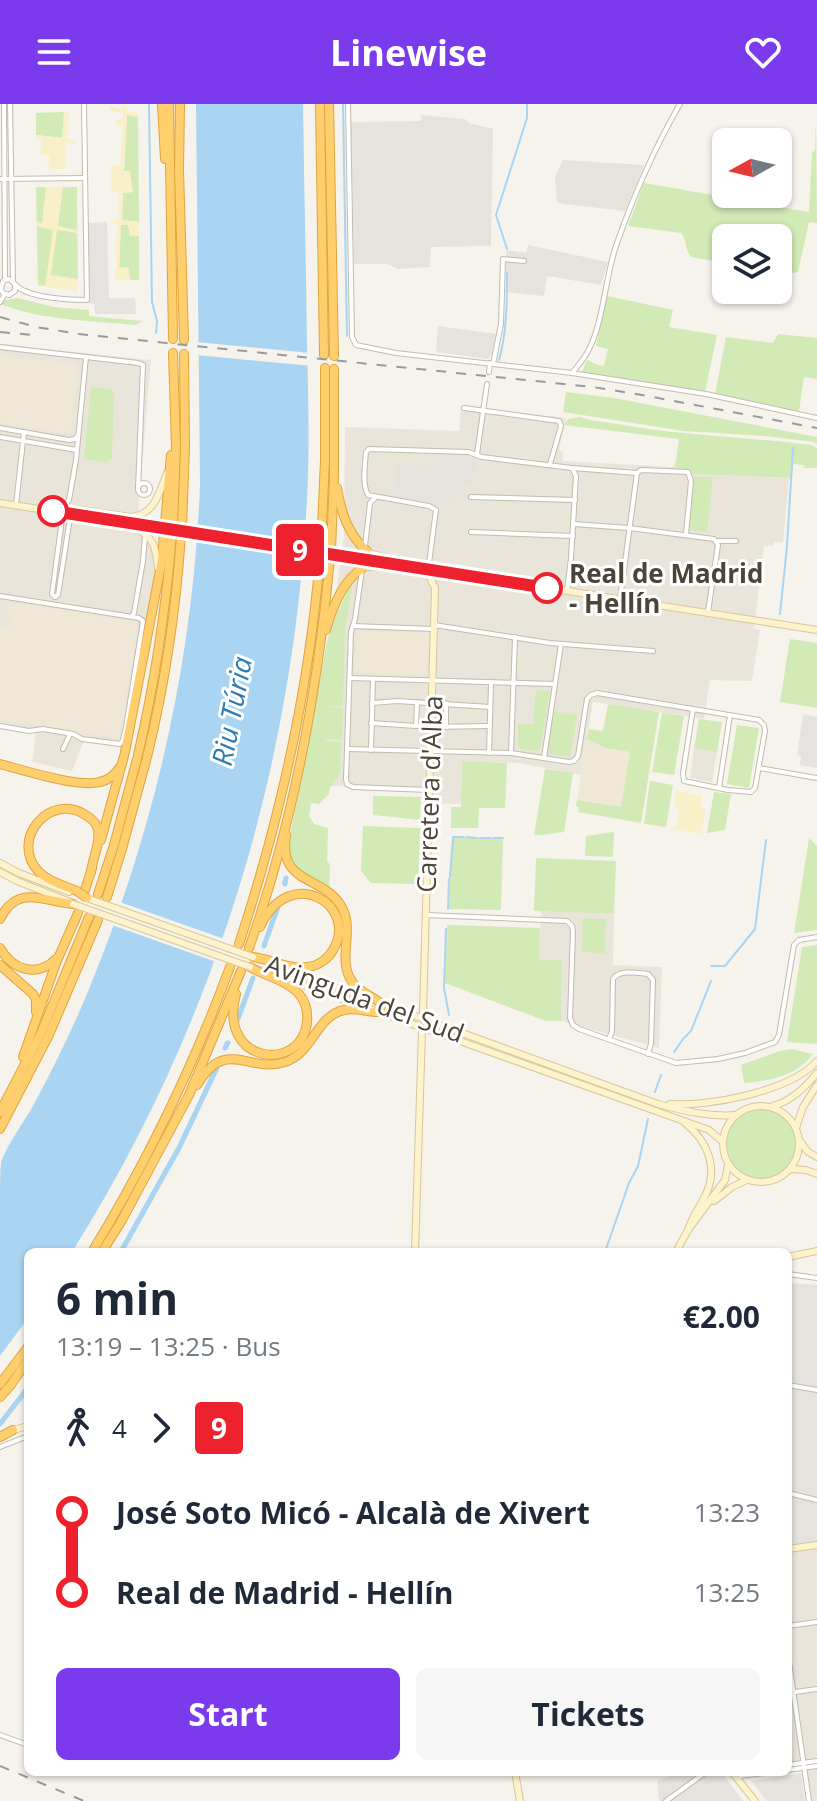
<!DOCTYPE html>
<meta charset="utf-8">
<style>
body{margin:0;font-family:"Open Sans",sans-serif;background:#f6f6f7;color:#1f2937;height:100vh;display:flex;flex-direction:column;font-size:30px;white-space:nowrap}
*{box-sizing:border-box;margin:0}
p{font-size:26px;color:#747a83}
.icon{flex:none;width:44px;height:44px;fill:none;stroke:currentColor;stroke-width:2;stroke-linecap:round;stroke-linejoin:round}
.map{position:relative;flex:1;overflow:hidden}
.side{position:absolute;left:24px;top:1144px;width:768px;height:528px;display:flex;flex-direction:column;background:#fff;border-radius:12px;box-shadow:0 2px 6px #0004}
.side>*{flex:none}
.badge{padding:0 16px;border-radius:6px;font-size:28px;line-height:52px}
.needle{width:52px;rotate:262deg}
.controls{position:absolute;left:712px;top:24px;display:grid;gap:16px}
.controls a{display:grid;place-items:center;width:80px;height:80px;border-radius:12px;background:#fff;box-shadow:0 2px 6px #0004;font-size:40px}
.map>.badge{position:absolute;translate:-50% -50%;box-shadow:0 0 0 4px #fff}
.legs{display:flex;align-items:center;gap:12px;height:88px;padding:0 32px;font-size:26px}
.legs p{margin-inline-start:auto}
.headline{display:flex;align-items:center;justify-content:space-between;height:136px;padding:0 32px}
h1{font-size:44px;font-weight:700;line-height:60px}
.action{display:flex;gap:16px;margin-top:auto;padding:16px 32px}
.action a{flex:1;height:92px;border-radius:12px;background:#7c3aed;color:#fff;font-size:32px;font-weight:700;line-height:92px;text-align:center}
.action a+a{background:#f6f6f7;color:#1f2937}
ul{padding:0 32px;list-style:none}
li{display:flex;align-items:center;gap:28px;height:80px;font-size:30px}
li i{display:grid;place-items:center;width:12px;height:100%;margin:0 10px;background:currentColor}
li i::after{content:'';width:20px;height:20px;margin:-10px;border:6px solid;border-radius:50%;background:#fff}
li p{margin-inline-start:auto}
li:first-child i{background:linear-gradient(#0000 50%,currentColor 0)}
li:last-child i{background:linear-gradient(currentColor 50%,#0000 0)}
header{display:flex;justify-content:space-between;align-items:center;height:104px;padding:0 32px;background:#7c3aed;color:#fff;font-size:36px;font-weight:700}
.map>svg:first-child{display:block}
</style>
<header><svg class="icon" aria-label="menu" viewBox="0 0 24 24"><path d="M4 6h16M4 12h16M4 18h16"/></svg>Linewise<svg class="icon" aria-label="heart" viewBox="0 0 24 24"><path d="M12 20l-8-8c-3-5 5-10 8-4 3-6 11-1 8 4z"/></svg></header>
<div class="map">
<svg width="817" height="1697" viewBox="0 0 817 1697">
<rect width="100%" height="100%" fill="#f6f3ec"/>
<!-- residential -->
<g fill="#eae5da">
<polygon points="0,240 151,256 137,422 151,437 155,448 156,475 123,643 84,637 72,667 32,658 36,628 0,623"/>
<polygon points="461,302 566,314 559,346 563,348 563,357 673,363 688,366 691,370 789,374 783,438 774,438 773,442 764,442 754,525 760,526 752,577 710,576 704,615 593,598 581,671 519,659 462,657 461,700 422,699 422,685 304,681 324,576 344,433 345,323 459,327"/>
<polygon points="694,644 717,648 712,678 690,674"/>
<polygon points="541,807 614,810 613,861 662,863 659,944 561,917 562,857 539,856"/>
<polygon points="817,1442 817,1697 809,1697 803,1660 788,1662 788,1445"/>
</g>
<!-- industrial -->
<g fill="#e6e2dd">
<polygon points="421,11 465,15 469,19 493,25 491,142 431,143 430,163 398,165 388,160 354,160 351,18 421,17"/>
<polygon points="563,56 644,61 625,107 557,99 555,73"/>
<polygon points="528,141 608,158 601,181 547,172 544,192 506,188 506,146 526,149"/>
<polygon points="438,222 496,230 492,249 488,255 436,248"/>
<polygon points="441,348 469,350 470,353 478,355 470,380 466,379 447,400 393,392 398,359 441,359"/>
<polygon points="788,1179 817,1181 817,1438 788,1442"/>
<polygon points="671,1668 721,1668 743,1697 659,1697 657,1677 671,1671"/>
<polygon points="801,1669 805,1697 767,1697 751,1677"/>
</g>
<!-- education -->
<g fill="#efe8d6">
<polygon points="0,252 78,260 71,330 0,319"/>
<polygon points="7,497 138,518 128,583 126,584 125,592 127,593 121,634 0,616 0,525 10,525"/>
<polygon points="356,527 428,529 427,571 355,568"/>
<polygon points="587,635 605,644 630,648 621,703 577,696"/>
</g>
<!-- green -->
<g fill="#d2eab5">
<polygon points="64,8 63,34 36,31 36,9"/>
<polygon points="127,10 138,13 139,118 122,116 123,89 132,88 124,68"/>
<path d="M816,16L817,119L809,118L798,168L794,169L778,167V134H726V159L691,153C685,146 687,136 681,129L628,122L644,79L809,108L812,49L815,45Z"/>
<polygon points="36,83 77,83 78,187 38,181"/>
<polygon points="121,120 128,121 130,132 139,132 139,176 130,176 128,163 119,164"/>
<polygon points="607,192 673,206 669,223 717,231 705,288 582,268 587,256 598,261 604,262 608,245 596,242"/>
<path d="M18,194L54,203L89,206V212L143,217L135,221C95,217 38,216 1,200L5,196Z"/>
<polygon points="778,230 817,234 817,275 804,273 799,307 715,290 726,233 773,239"/>
<polygon points="91,283 111,285 114,288 112,354 107,359 84,355"/>
<polygon points="566,288 614,294 817,333 817,340 814,338 765,332 684,327 563,308"/>
<path d="M580,313C594,318 609,318 623,321C686,332 749,333 811,341L817,344V364H805L804,361L793,360L792,374L691,370L688,366L673,363L676,357L679,335L564,321L568,315Z"/>
<polygon points="693,373 713,373 707,428 689,426"/>
<path d="M354,473L345,527L343,602H327L343,604L342,635H326V637L341,639L340,670L330,683L329,690L319,700L311,699L309,712L314,720L328,724L327,758L330,760L329,785C307,773 288,767 289,737L327,538L332,522L350,482L349,481Z"/>
<polygon points="790,535 817,539 817,604 780,598"/>
<polygon points="536,586 550,587 540,645 537,647 520,645 518,642 518,620 533,620"/>
<polygon points="608,600 659,608 641,719 578,708 579,703 576,702 577,696 621,703 630,648 605,644 587,635 589,625 603,627"/>
<polygon points="554,607 577,611 570,653 550,650 548,647"/>
<polygon points="662,609 684,612 674,671 652,668"/>
<polygon points="699,615 722,618 717,648 694,644"/>
<polygon points="737,621 759,624 749,684 727,680"/>
<polygon points="462,657 507,659 505,704 479,704 478,724 451,724 451,703 461,703"/>
<polygon points="545,665 573,669 564,728 541,731 534,731"/>
<polygon points="650,677 673,681 666,723 644,720"/>
<polygon points="714,688 731,690 725,726 707,729"/>
<polygon points="373,692 421,693 420,716 373,711"/>
<polygon points="363,722 420,724 418,780 371,779 361,767"/>
<polygon points="614,728 613,753 585,752 586,732"/>
<polygon points="453,733 503,734 501,806 448,805"/>
<polygon points="809,734 817,742 817,826 794,829"/>
<polygon points="536,754 616,757 614,810 534,807"/>
<polygon points="583,814 606,815 605,849 582,848"/>
<polygon points="447,821 540,824 539,856 562,856 561,917 546,917 445,879"/>
<polygon points="817,841 817,940 787,938 802,843"/>
<path d="M792,945L813,950C795,973 772,976 744,979L741,961L780,947Z"/>
<circle cx="762" cy="1040" r="35"/>
</g>
<!-- sand -->
<g fill="#f9efc9">
<polygon points="123,0 127,0 127,6 137,9 138,13 127,11 124,67 130,67 133,88 123,89 122,116 139,118 139,132 130,132 128,121 121,121 119,164 128,163 130,176 115,177 117,121 111,119 111,115 118,116 119,89 111,88 111,61 120,61 123,22 116,22 116,15 123,15 123,10 110,6 110,2 123,5"/>
<polygon points="64,8 69,8 67,35 76,36 76,40 66,39 65,65 48,66 50,52 40,50 42,36 36,34 36,31 62,34"/>
<polygon points="46,83 63,83 58,122 77,126 77,129 57,126 51,171 78,175 78,187 45,183 53,126 37,122 37,118 42,119"/>
<polygon points="676,687 702,692 701,702 705,707 701,730 670,725 670,724 677,722 679,706 674,701"/>
</g>
<!-- parking -->
<g fill="#e5e3e0">
<polygon points="107,118 109,194 135,194 136,210 95,210 94,200 89,199 88,119"/>
<polygon points="803,610 817,613 817,664 800,661 801,652 797,651"/>
</g>
<!-- water -->
<path fill="#a9d4f2" d="M196,0H303C304,79 306,157 307,236C308,289 310,341 307,394C294,661 215,921 72,1148H28V1214L0,1252C0,1203 0,1155 0,1106C0,1093 0,1069 1,1058C8,1039 24,1018 34,1000C54,963 73,924 89,885C155,725 194,553 200,379Z"/>
<!-- pier -->
<g fill="#f6f3ec">
<polygon points="196,238 311,249 312,262 196,251"/>
<polygon points="117,797 227,836 219,859 109,820"/>
</g>
<g fill="none" stroke-linecap="round" stroke-linejoin="round">
<!-- stream -->
<g stroke="#a9d4f2" stroke-width="2">
<polyline points="149,0 152,198 157,217 156,229"/>
<polyline points="343,0 347,232"/>
<polyline points="507,145 496,111 527,14 527,0"/>
<path d="M499,256C507,228 507,198 507,169"/>
<polyline points="780,510 787,442 793,344"/>
<polyline points="467,733 477,734"/>
<polyline points="480,734 490,734"/>
<polyline points="493,734 503,734"/>
<polyline points="450,773 453,733 464,733"/>
<polyline points="283,779 285,774"/>
<polyline points="448,805 449,775"/>
<polyline points="446,825 444,884 449,911"/>
<polyline points="263,842 275,805"/>
<polyline points="711,862 725,862 755,825 766,736"/>
<polyline points="238,910 252,873"/>
<polyline points="224,944 226,938"/>
<polyline points="674,948 683,935 691,927 711,877"/>
<polyline points="655,988 661,971"/>
<polyline points="119,1148 178,1043 214,966"/>
<polyline points="605,1148 629,1079 638,1062 648,1015"/>
<polyline points="0,1318 28,1281"/>
</g>
<!-- canal -->
<g stroke="#a9d4f2" stroke-width="5">
<polyline points="285,780 286,774"/>
<polyline points="264,842 278,803"/>
<polyline points="238,915 253,874"/>
<polyline points="225,944 228,939"/>
<polyline points="121,1148 179,1044 217,964"/>
<polyline points="0,1320 28,1284"/>
</g>
<!-- street casing -->
<g stroke="#c2bbae" stroke-width="6">
<g id="street">
<polyline points="4,0 5,176"/>
<polyline points="10,0 13,177"/>
<polyline points="348,0 352,233 356,241 396,249 572,269 706,290 817,314"/>
<polyline points="0,75 85,74"/>
<path d="M15,180V187L9,191L3,189L1,185L3,177L9,175C13,178 16,181 19,184C34,194 69,196 87,196L84,0"/>
<polyline points="0,198 5,190"/>
<polyline points="0,243 138,259 143,261 138,385"/>
<polyline points="493,260 501,220 503,155 524,157"/>
<polyline points="489,268 490,259"/>
<path d="M572,269C577,263 583,256 587,249C603,222 605,174 616,142C633,93 654,45 680,0"/>
<polyline points="464,304 559,317 561,322 550,360"/>
<polyline points="0,324 69,336 75,335 78,331"/>
<polyline points="0,333 77,346"/>
<polyline points="477,350 487,280"/>
<circle cx="144" cy="385" r="6"/>
<polyline points="471,393 575,396"/>
<polyline points="16,401 24,328"/>
<polyline points="64,403 69,396 76,356 86,253"/>
<polyline points="63,408 52,490 55,493 58,491 70,414"/>
<polyline points="573,420 629,424 714,435 718,441 708,508"/>
<polyline points="471,428 573,432"/>
<polyline points="716,437 736,437"/>
<polyline points="365,442 370,399 375,394"/>
<path d="M426,464L429,459L436,406L429,402L368,391C362,380 365,361 366,348L369,345L468,348L482,353L572,364L637,369L641,366L688,368L691,377L686,430"/>
<polyline points="362,466 355,515 351,528 346,675 347,680 353,683 428,686"/>
<polyline points="567,487 571,454 576,372 572,364"/>
<polyline points="0,492 139,514 143,517 126,623 123,636 120,640 82,635 73,630 43,625 29,627 0,622"/>
<polyline points="620,495 637,369"/>
<polyline points="132,512 134,509 143,457 145,431"/>
<polyline points="434,521 550,539 653,547"/>
<polyline points="353,522 434,525"/>
<polyline points="350,574 555,580"/>
<polyline points="372,599 397,597 490,603"/>
<polyline points="371,619 431,623 490,622"/>
<polyline points="416,622 417,598"/>
<polyline points="446,623 446,599"/>
<polyline points="63,645 70,630"/>
<polyline points="347,645 511,649 569,658 574,657 578,652 587,595 591,591 597,589 759,616 764,621 765,627 755,684 751,688 728,686 684,677 683,669 693,605"/>
<polyline points="371,646 373,575"/>
<polyline points="489,649 491,579"/>
<polyline points="511,649 515,533"/>
<polyline points="544,654 561,540"/>
<polyline points="759,664 817,674"/>
<polyline points="719,684 730,611"/>
<polyline points="426,811 567,817 572,822 573,827 570,914 573,921 579,925 676,959 718,955 745,949 775,938 779,931 794,841 799,836 817,833"/>
<path d="M609,935L612,927L613,875C619,865 638,869 648,870L653,876L651,940L648,950"/>
<polyline points="788,1170 817,1174"/>
<polyline points="788,1281 817,1286"/>
<polyline points="0,1343 28,1332"/>
<polyline points="788,1389 817,1396"/>
<polyline points="788,1522 817,1518"/>
<polyline points="788,1551 809,1697"/>
<polyline points="788,1589 817,1585"/>
<polyline points="0,1631 28,1641"/>
<polyline points="788,1661 817,1657"/>
<polyline points="788,1666 817,1662"/>
<polyline points="737,1675 741,1672 771,1668"/>
<polyline points="666,1697 706,1668"/>
</g>
</g>
<!-- secondary casing -->
<g stroke="#d6c79b" stroke-width="8">
<g id="secondary">
<polyline points="0,399 155,423"/>
<path d="M56,405H75L130,413C155,411 159,389 167,369"/>
<path d="M63,408L70,414L135,425C154,431 156,445 158,464"/>
<path d="M367,447C379,455 396,453 409,460"/>
<polyline points="350,453 817,526"/>
<polyline points="363,464 374,462 400,465"/>
<polyline points="0,759 19,769 69,788"/>
<polyline points="0,768 17,777 70,798"/>
<polyline points="276,862 371,896"/>
<polyline points="278,872 709,1026 723,1038"/>
<path d="M382,900L658,1000C684,1007 709,1013 735,1011"/>
<polyline points="423,909 435,484 427,467"/>
<path d="M670,1000C709,1003 791,987 817,957"/>
<circle cx="761" cy="1040" r="38"/>
<path d="M773,1002C791,997 805,984 817,969"/>
<path d="M685,1019C708,1037 719,1065 705,1092C699,1104 692,1113 688,1126"/>
<polyline points="796,1024 803,1003 817,981"/>
<polyline points="800,1037 808,1048 817,1053"/>
<polyline points="790,1065 806,1066 817,1070"/>
<polyline points="714,1097 732,1083 747,1076"/>
<polyline points="415,1148 422,928"/>
<polyline points="676,1148 688,1126 725,1076 728,1060"/>
<polyline points="788,1153 817,1147"/>
<polyline points="13,1326 28,1322"/>
<polyline points="788,1445 817,1441"/>
<polyline points="515,1668 520,1697"/>
<polyline points="732,1668 755,1697"/>
</g>
</g>
<!-- highway casing -->
<g stroke="#e0a43c" stroke-width="10">
<g id="highway">
<polyline points="162,0 165,55"/>
<polyline points="169,0 173,235"/>
<polyline points="180,0 179,66 184,236"/>
<polyline points="320,0 324,251"/>
<polyline points="329,0 334,252"/>
<path d="M337,384C341,408 348,431 367,447"/>
<polyline points="165,420 171,351"/>
<polyline points="173,421 176,343 173,249"/>
<polyline points="182,423 185,343 184,250"/>
<polyline points="321,445 325,356 325,264"/>
<polyline points="331,446 334,371 334,265"/>
<path d="M326,526C332,504 343,476 363,464"/>
<polyline points="125,648 162,456 164,428"/>
<path d="M138,651C155,578 166,504 172,430"/>
<path d="M147,653C165,580 176,506 181,431"/>
<path d="M0,660C23,666 79,684 100,678C109,676 115,671 120,663"/>
<path d="M286,731C278,780 320,771 340,800C357,826 335,855 353,879C361,889 374,893 383,901"/>
<polyline points="101,736 124,652"/>
<polyline points="85,786 92,764"/>
<path d="M77,787C65,782 49,778 39,768C8,736 51,686 87,712C92,715 97,720 98,726C101,738 92,756 91,768"/>
<polyline points="98,790 114,741 137,655"/>
<polyline points="107,793 122,745 146,657"/>
<path d="M0,815C18,779 44,798 73,800"/>
<path d="M239,840C281,712 309,587 320,453"/>
<path d="M0,844C12,866 37,874 56,855"/>
<path d="M249,844C293,721 318,584 330,454"/>
<path d="M253,853C271,855 289,866 308,863C318,862 328,855 333,846C360,801 289,758 260,823"/>
<polyline points="0,861 33,890 36,896 36,908"/>
<path d="M236,890C217,961 302,969 307,918C308,908 306,898 299,890C287,876 265,872 250,863"/>
<polyline points="23,953 56,859 78,809"/>
<path d="M197,981C226,932 248,970 285,958C313,949 316,912 344,906C356,903 369,909 381,908"/>
<polyline points="0,1008 41,929 89,813"/>
<polyline points="0,1025 48,933 98,816"/>
<path d="M92,1148C147,1058 193,963 230,863"/>
<polyline points="102,1148 122,1116 189,991 241,867"/>
<polyline points="0,1280 28,1243"/>
<polyline points="0,1293 10,1282 28,1256"/>
<polyline points="0,1333 13,1326"/>
</g>
</g>
<!-- street -->
<use href="#street" stroke="#fff" stroke-width="4"/>
<!-- secondary -->
<use href="#secondary" stroke="#fff3cd" stroke-width="6"/>
<!-- highway -->
<use href="#highway" stroke="#ffcf6e" stroke-width="8"/>
<!-- rail -->
<g stroke="#9a9a9a" stroke-width="2" stroke-dasharray="10 10" stroke-linecap="butt">
<polyline points="0,213 36,223 79,230 593,283 642,291 817,324"/>
<polyline points="0,228 32,231"/>
<polyline points="0,1662 84,1697"/>
</g>
<!-- secondary-bridge casing -->
<g stroke="#d6c79b" stroke-width="8" stroke-linecap="butt">
<g id="secondary-bridge">
<polyline points="155,423 350,453"/>
<polyline points="84,793 253,853"/>
<polyline points="73,800 250,863"/>
</g>
</g>
<!-- highway-bridge casing -->
<g stroke="#e0a43c" stroke-width="10" stroke-linecap="butt">
<polyline id="highway-bridge" points="77,787 87,794"/>
</g>
<!-- secondary-bridge -->
<use href="#secondary-bridge" stroke="#fff3cd" stroke-width="6"/>
<!-- highway-bridge -->
<use href="#highway-bridge" stroke="#ffcf6e" stroke-width="8"/>
</g>
<g fill="none" stroke-linecap="round" stroke-linejoin="round">
<!-- line-1 casing -->
<g stroke="#fff" stroke-width="18">
<polyline id="line-1" points="53,407 547,484"/>
</g>
<!-- line-1 -->
<use href="#line-1" stroke="#ed222e" stroke-width="12"/>
</g>
<!-- markers -->
<g fill="#fff" stroke="#ed222e" stroke-width="4">
<circle cx="53" cy="407" r="14"/>
<circle cx="547" cy="484" r="14"/>
</g>
<g text-anchor="middle" dominant-baseline="central" stroke-width="6" stroke-linejoin="round" paint-order="stroke">
<!-- stop labels -->
<g font-size="26" font-weight="bold" fill="#4b4439" stroke="#fff" text-anchor="start">
<text x="569" y="469">Real de Madrid<tspan x="569" dy="30">- Hellín</tspan></text>
</g>
<!-- street labels -->
<g font-size="26" fill="#4b4439" stroke="#fff">
<text transform="translate(429 690) rotate(-88)">Carretera d'Alba</text>
<text transform="translate(365 894) rotate(20)">Avinguda del Sud</text>
</g>
<!-- water labels -->
<g font-size="28" font-style="italic" fill="#2e7ab2" stroke="#fff">
<text transform="translate(231 607) rotate(-79)">Riu Túria</text>
</g>
</g>
</svg>
<div class="controls">
<a><svg class="needle" viewBox="-14 -14 28 28"><path d="M0-13l5 13h-10z" fill="#e53935"/><path d="M0 13l5-13h-10z" fill="#747a83"/></svg></a>
<a><svg class="icon" aria-label="layers" viewBox="0 0 24 24"><path d="M12 4l9 5-9 5-9-5zM3 14l9 5 9-5"/></svg></a>
</div>
<b class="badge" style="left:300px;top:446px;background:#ed222e;color:#fff">9</b>
<section class="side">
<div class="headline"><div><h1>6 min</h1><p>13:19 – 13:25 · Bus</p></div><b>€2.00</b></div>
<div class="legs"><svg class="icon" aria-label="walk" viewBox="0 0 24 24"><circle cx="13" cy="4" r="2"/><path d="M13 8l-2 6 4 7M11 14l-3 7M7 12l3-4h3l4 4"/></svg>4<svg class="icon" aria-label="forward" viewBox="0 0 24 24"><path d="M9 5l7 7-7 7"/></svg><b class="badge" style="background:#ed222e;color:#fff">9</b></div>
<ul>
<li><i style="color:#ed222e"></i><b>José Soto Micó - Alcalà de Xivert</b><p>13:23</p></li>
<li><i style="color:#ed222e"></i><b>Real de Madrid - Hellín</b><p>13:25</p></li>
</ul>
<div class="action"><a>Start</a><a>Tickets</a></div>
</section>
</div>
